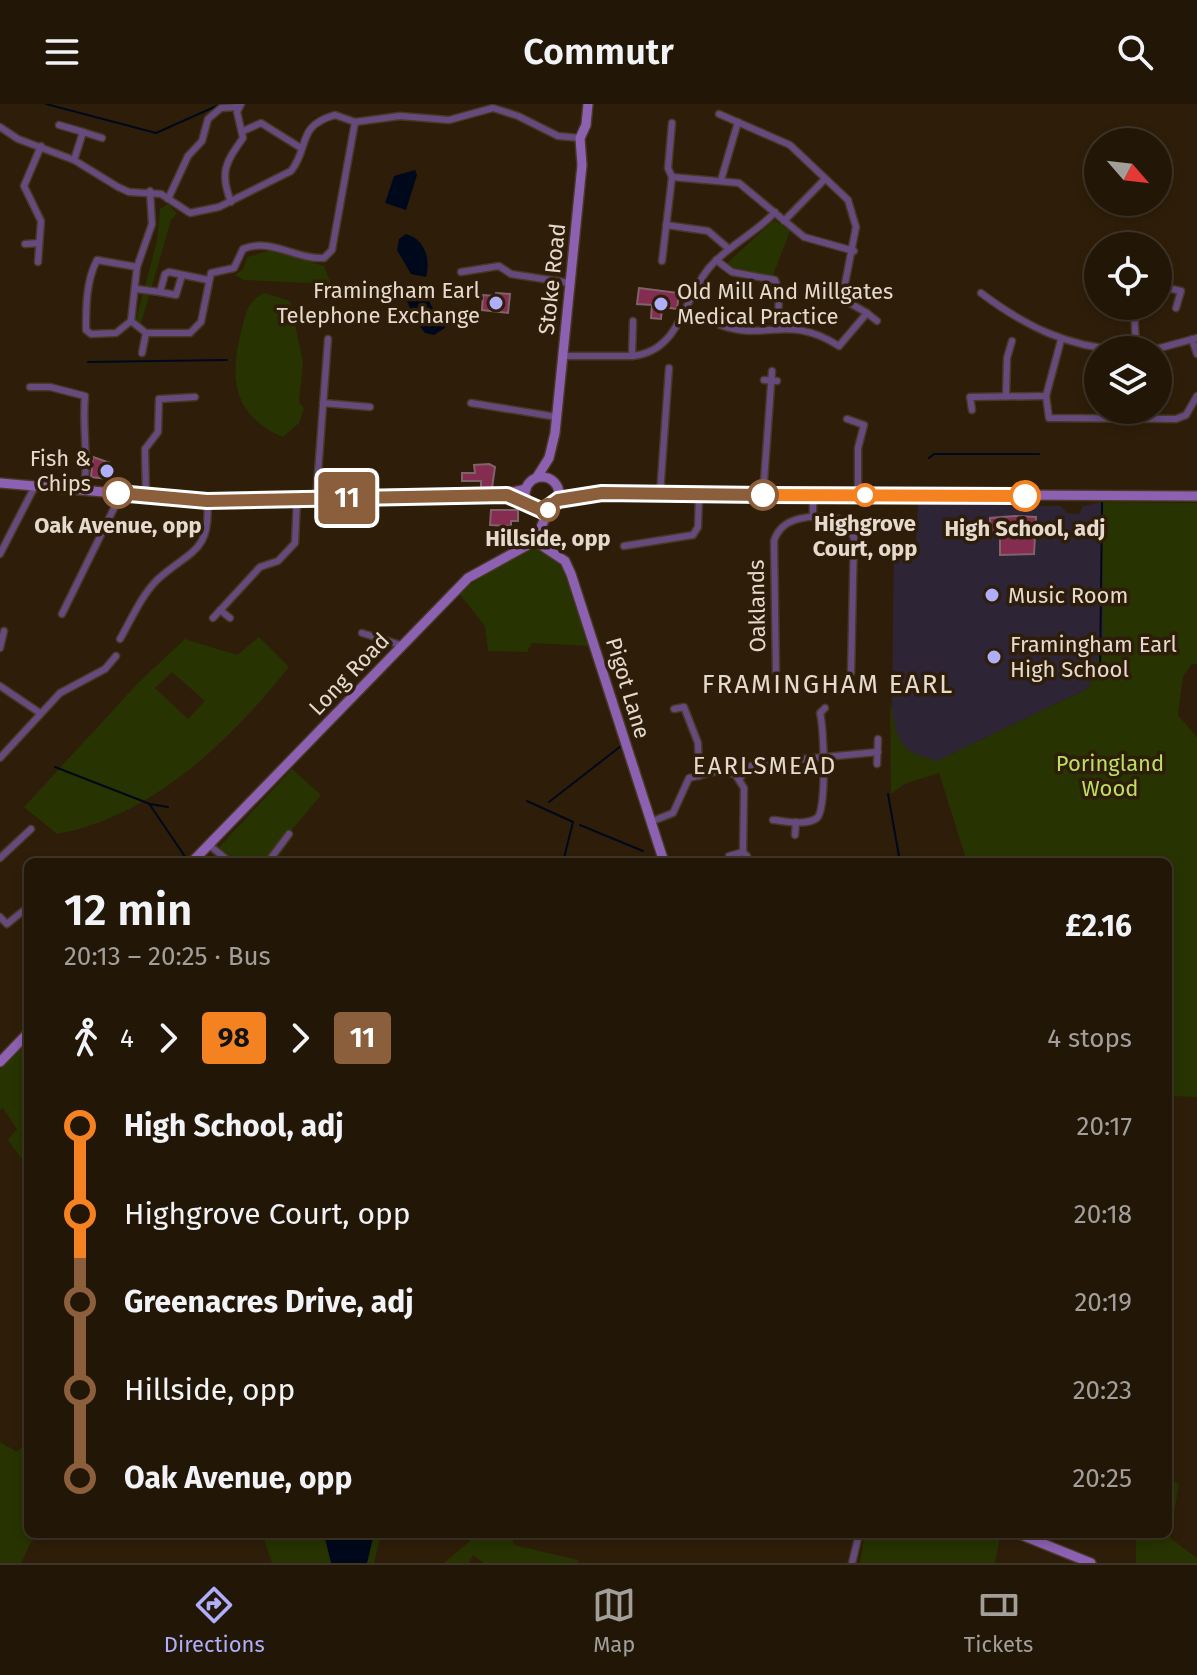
<!DOCTYPE html>
<meta charset="utf-8">
<style>
body{margin:0;font-family:"Fira Sans",sans-serif;background:#2e2315;color:#f1f3f6;height:100vh;display:flex;flex-direction:column;font-size:30px;white-space:nowrap}
*{box-sizing:border-box;margin:0}
p{font-size:26px;color:#a29f9b}
.icon{flex:none;width:44px;height:44px;fill:none;stroke:currentColor;stroke-width:2;stroke-linecap:round;stroke-linejoin:round}
.map{position:relative;flex:1;overflow:hidden}
.panel{position:absolute;left:24px;top:754px;width:1148px;height:680px;display:flex;flex-direction:column;background:#221607;border-radius:12px;box-shadow:0 4px 12px #0003,0 0 0 2px #3f3528}
.panel>*{flex:none}
.badge{padding:0 16px;border-radius:6px;font-size:28px;line-height:52px}
.needle{width:52px;rotate:118deg}
.fabs{position:absolute;left:1084px;top:24px;display:grid;gap:16px}
.fabs a{display:grid;place-items:center;width:88px;height:88px;border-radius:50%;background:#221607;box-shadow:0 4px 12px #0003,0 0 0 2px #3f3528;font-size:40px}
.map>.badge{position:absolute;translate:-50% -50%;box-shadow:0 0 0 4px #fff}
.legs{display:flex;align-items:center;gap:12px;height:88px;padding:0 40px;font-size:26px}
.legs p{margin-inline-start:auto}
.head{display:flex;align-items:center;justify-content:space-between;height:136px;padding:0 40px}
h1{font-size:44px;font-weight:600;line-height:60px}
ul{padding:0 40px;list-style:none}
li{display:flex;align-items:center;gap:28px;height:88px;font-size:30px}
li i{display:grid;place-items:center;width:12px;height:100%;margin:0 10px;background:currentColor}
li i::after{content:'';width:20px;height:20px;margin:-10px;border:6px solid;border-radius:50%;background:#221607}
li p{margin-inline-start:auto}
li:first-child i{background:linear-gradient(#0000 50%,currentColor 0)}
li:last-child i{background:linear-gradient(currentColor 50%,#0000 0)}
header{display:flex;justify-content:space-between;align-items:center;height:104px;padding:0 40px;background:#221607;font-size:36px;font-weight:600}
.menu{display:flex;justify-content:space-around;align-items:center;height:112px;border-top:2px solid #3f3528;background:#221607;font-size:22px;color:#a29f9b}
.menu a{display:grid;justify-items:center;gap:4px}
.menu .selected{color:#aeaefa}
.map>svg:first-child{display:block}
</style>
<header><svg class="icon" aria-label="menu" viewBox="0 0 24 24"><path d="M4 6h16M4 12h16M4 18h16"/></svg>Commutr<svg class="icon" aria-label="search" viewBox="0 0 24 24"><circle cx="10" cy="10" r="6"/><path d="M15 15l6 6"/></svg></header>
<div class="map">
<svg width="1197" height="1459" viewBox="0 0 1197 1459">
<rect width="100%" height="100%" fill="#2e1e09"/>
<!-- education -->
<polygon fill="#2d2535" points="1102,398 1103,534 1089,584 937,657 891,690 894,438 916,438 918,400 1061,402 1067,409 1079,410 1083,402"/>
<!-- green -->
<g fill="#273300" fill-rule="evenodd">
<polygon points="168,100 177,109 171,116 140,223 135,219 157,137 160,105"/>
<polygon points="774,116 790,127 773,171 740,167 725,161"/>
<polygon points="272,146 324,162 331,180 244,176 235,171 243,165 247,153"/>
<path d="M264,189L290,197L303,258L299,298L304,304L299,319L283,333C232,311 229,274 242,224C246,208 248,197 264,189Z"/>
<path d="M1102,398L1197,399V560H1192L1183,572L1178,611L1197,633V993L1168,992V758H967L939,669L904,680L891,690L890,598C899,637 896,646 937,657L1089,584L1103,534Z"/>
<polygon points="533,442 565,463 590,542 532,539 527,548 488,547 485,522 458,488"/>
<path d="M259,533L289,563C231,636 152,713 57,730L24,703L139,578L185,535L237,551ZM172,568L205,597L188,615L155,584Z"/>
<polygon points="292,665 321,691 265,758 237,758 219,743"/>
<polygon points="28,937 28,1063 8,1036 17,1025 3,1004 0,1006 0,966"/>
<polygon points="0,1338 17,1348 22,1343 28,1346 28,1430 35,1430 21,1459 0,1459"/>
<polygon points="1168,1375 1179,1380 1170,1434 1197,1454 1197,1459 1136,1459 1136,1430 1168,1430"/>
<polygon points="262,1430 381,1430 374,1459 272,1459"/>
<polygon points="478,1430 510,1430 514,1441 578,1456 578,1459 484,1459 473,1451 469,1459 444,1459"/>
<polygon points="865,1430 996,1430 1000,1432 995,1459 860,1459"/>
</g>
<!-- water -->
<g fill="#00081b">
<polygon points="415,66 417,71 406,106 385,99 394,72"/>
<path d="M406,130C425,135 431,156 426,173L411,170L397,146L399,135Z"/>
<path d="M421,178L425,180C428,196 430,206 445,212V224L434,231L425,229C416,218 407,199 403,187Z"/>
<polygon points="374,1430 367,1459 331,1459 324,1430"/>
</g>
<g fill="none" stroke-linecap="round" stroke-linejoin="round">
<!-- stream -->
<g stroke="#00081b" stroke-width="2">
<polyline points="46,0 156,29 221,0"/>
<polyline points="88,258 227,256"/>
<polyline points="929,354 934,350 1039,350"/>
<polyline points="1100,575 1102,399"/>
<polyline points="55,663 150,700 168,703"/>
<polyline points="888,690 900,758"/>
<polyline points="527,697 573,718 563,758"/>
<polyline points="549,698 621,642"/>
<polyline points="150,701 186,754"/>
<polyline points="580,721 643,747"/>
</g>
</g>
<!-- building -->
<g fill="#852c51" stroke="#80626b" stroke-width="2">
<polygon points="639,184 679,189 677,205 662,203 661,215 651,214 652,201 637,200"/>
<polygon points="496,189 510,190 508,209 482,206 483,191 495,192"/>
<polygon points="93,353 110,359 108,375 91,373"/>
<polygon points="489,360 495,363 492,384 481,384 481,377 462,377 462,369 475,369 474,361"/>
<polygon points="491,406 518,406 518,417 511,417 511,422 490,421"/>
<polygon points="1015,412 1036,413 1034,450 1000,451 1000,428 990,429 990,414"/>
</g>
<g fill="none" stroke-linecap="round" stroke-linejoin="round">
<!-- street casing -->
<g stroke="#483824" stroke-width="9">
<g id="street">
<path d="M719,10L790,41L848,96L856,123L844,185L848,198L867,209L839,242C787,209 767,238 720,221"/>
<polyline points="59,21 83,28"/>
<path d="M0,23L18,35L74,56L118,83L129,88L161,90L190,109L219,103L291,67C310,43 296,22 335,11L355,18L400,12L449,16L493,4L518,12L558,32L580,34"/>
<polyline points="243,27 261,19 301,44"/>
<polyline points="74,56 83,28 102,34"/>
<polyline points="672,73 739,79 804,133 854,147"/>
<polyline points="721,76 738,18"/>
<path d="M150,87L152,120L137,163L131,217L146,229H190L201,218L211,169L234,164L243,145C271,133 296,156 324,154L332,146L355,18"/>
<polyline points="168,95 188,52 202,37 208,15 221,4 238,3"/>
<path d="M231,98C219,68 226,58 243,34L237,8L241,0"/>
<polyline points="784,117 824,76"/>
<polyline points="666,121 708,127 729,145"/>
<polyline points="25,140 39,139"/>
<polyline points="716,156 732,168 775,176 779,187 778,223"/>
<polyline points="662,157 672,73 668,64 672,19"/>
<polyline points="38,158 41,117 24,82 41,42"/>
<polyline points="461,168 499,162 511,170 570,179"/>
<polyline points="1158,182 1181,187 1176,204"/>
<polyline points="136,185 160,188 165,170 169,168 208,176"/>
<polyline points="160,188 176,191 182,171"/>
<path d="M981,189C1025,222 1067,243 1122,246"/>
<polyline points="1134,202 1136,245"/>
<polyline points="867,209 877,217"/>
<path d="M131,217L116,229L91,230L86,226C86,203 86,177 97,156L137,163"/>
<polyline points="1192,235 1197,250"/>
<polyline points="1061,236 1046,292 1049,314 1176,315 1186,311 1197,292"/>
<polyline points="1125,246 1160,244 1197,234"/>
<polyline points="142,249 146,229"/>
<polyline points="563,252 632,252 633,217"/>
<path d="M632,252C680,248 683,195 709,164C727,142 755,130 775,108"/>
<polyline points="764,276 777,277"/>
<path d="M30,283H50L85,292C82,327 89,352 84,387"/>
<polyline points="1006,292 1007,254 1012,237"/>
<polyline points="323,299 370,303"/>
<polyline points="471,299 557,313"/>
<polyline points="972,306 970,293 1046,292"/>
<polyline points="847,315 864,321 858,344 858,391"/>
<polyline points="660,390 669,264"/>
<polyline points="763,391 772,267"/>
<polyline points="813,391 813,413"/>
<polyline points="146,392 145,345 158,328 159,295 195,293"/>
<polyline points="316,395 328,235"/>
<polyline points="624,442 693,431 698,423 699,391"/>
<polyline points="0,450 34,384"/>
<polyline points="220,506 230,514"/>
<polyline points="62,510 121,390"/>
<polyline points="213,514 260,463 278,457 295,439 297,395"/>
<polyline points="362,529 401,541"/>
<path d="M120,535C131,516 141,492 157,476C188,447 212,449 207,397"/>
<polyline points="0,544 4,527"/>
<path d="M776,569L774,437C782,410 816,411 839,415L854,433L851,569"/>
<polyline points="0,582 40,609"/>
<polyline points="674,605 684,603 698,639 699,672"/>
<polyline points="0,654 60,589 105,565 116,552"/>
<polyline points="877,660 878,635"/>
<polyline points="740,674 751,662 762,659 878,648"/>
<path d="M773,716C785,717 806,722 817,714C827,706 824,623 820,609L825,604"/>
<polyline points="650,718 673,709 689,674 718,667 735,670 744,684 743,748 747,752"/>
<polyline points="795,731 796,718"/>
<polyline points="209,741 230,758"/>
<polyline points="729,752 743,748"/>
<polyline points="0,754 31,725"/>
<polyline points="268,758 289,730"/>
<polyline points="0,813 7,820 28,803"/>
<polyline points="852,1459 859,1430"/>
</g>
</g>
<!-- secondary casing -->
<g stroke="#483824" stroke-width="12">
<g id="secondary">
<polyline points="537,373 549,354 555,329 582,61 580,34 586,21 588,0"/>
<circle cx="542" cy="390" r="17"/>
<polyline points="0,379 207,397 499,391 526,385"/>
<polyline points="558,396 602,389 1197,392"/>
<polyline points="535,437 565,457 571,470 664,758"/>
<polyline points="192,758 468,474 535,437 549,405"/>
<polyline points="0,958 28,929"/>
<polyline points="1019,1430 1091,1459"/>
</g>
</g>
<!-- street -->
<use href="#street" stroke="#654b7d" stroke-width="6"/>
<!-- secondary -->
<use href="#secondary" stroke="#8c61b1" stroke-width="9"/>
</g>
<g fill="none" stroke-linecap="round" stroke-linejoin="round">
<!-- line-1 casing -->
<g stroke="#fff" stroke-width="18">
<polyline id="line-1" points="763,391 1025,392"/>
</g>
<!-- line-2 casing -->
<g stroke="#fff" stroke-width="18">
<polyline id="line-2" points="118,389 207,397 507,391 543,407 558,396 602,389 763,391"/>
</g>
<!-- line-1 -->
<use href="#line-1" stroke="#f58220" stroke-width="12"/>
<!-- line-2 -->
<use href="#line-2" stroke="#8b5e3c" stroke-width="12"/>
</g>
<!-- markers -->
<g fill="#aeaefa" stroke="#2e1e09" stroke-width="3">
<circle cx="496" cy="199" r="8"/>
<circle cx="661" cy="200" r="8"/>
<circle cx="107" cy="367" r="8"/>
<circle cx="992" cy="491" r="8"/>
<circle cx="994" cy="553" r="8"/>
</g>
<g fill="#fff" stroke="#8b5e3c" stroke-width="4">
<circle cx="118" cy="389" r="14"/>
<circle cx="763" cy="391" r="14"/>
<circle cx="548" cy="406" r="10"/>
</g>
<g fill="#fff" stroke="#f58220" stroke-width="4">
<circle cx="865" cy="391" r="10"/>
<circle cx="1025" cy="392" r="14"/>
</g>
<g text-anchor="middle" dominant-baseline="central" stroke-width="7" stroke-linejoin="round" paint-order="stroke">
<!-- street labels -->
<g font-size="22" fill="#e5dacd" stroke="#2e1e09">
<text transform="translate(552 175) rotate(-84)">Stoke Road</text>
<text transform="translate(757 502) rotate(-91)">Oaklands</text>
<text transform="translate(349 570) rotate(-46)">Long Road</text>
<text transform="translate(628 584) rotate(73)">Pigot Lane</text>
</g>
<!-- poi labels -->
<g font-size="22" fill="#e5dacd" stroke="#2e1e09" text-anchor="start">
<text x="480" y="186" text-anchor="end">Framingham Earl<tspan x="480" dy="25">Telephone Exchange</tspan></text>
<text x="677" y="187">Old Mill And Millgates<tspan x="677" dy="25">Medical Practice</tspan></text>
<text x="91" y="354" text-anchor="end">Fish &amp;<tspan x="91" dy="25">Chips</tspan></text>
<text x="1008" y="491">Music Room</text>
<text x="1010" y="540">Framingham Earl<tspan x="1010" dy="25">High School</tspan></text>
</g>
<!-- stop labels -->
<g font-size="22" font-weight="bold" fill="#e5dacd" stroke="#2e1e09">
<text x="865" y="419">Highgrove<tspan x="865" dy="25">Court, opp</tspan></text>
<text x="118" y="421">Oak Avenue, opp</text>
<text x="1025" y="424">High School, adj</text>
<text x="548" y="434">Hillside, opp</text>
</g>
<!-- park labels -->
<g font-size="22" fill="#bcdf62" stroke="#2e1e09">
<text x="1110" y="659">Poringland<tspan x="1110" dy="25">Wood</tspan></text>
</g>
<!-- neighbourhood labels -->
<g font-size="24" letter-spacing="2" fill="#e5dacd" stroke="#2e1e09">
<text x="765" y="662">EARLSMEAD</text>
</g>
<!-- quarter labels -->
<g font-size="26" letter-spacing="2" fill="#e5dacd" stroke="#2e1e09">
<text x="828" y="580">FRAMINGHAM EARL</text>
</g>
</g>
</svg>
<div class="fabs">
<a><svg class="needle" viewBox="-14 -14 28 28"><path d="M0-13l5 13h-10z" fill="#e53935"/><path d="M0 13l5-13h-10z" fill="#a29f9b"/></svg></a>
<a><svg class="icon" aria-label="locate" viewBox="0 0 24 24"><circle cx="12" cy="12" r="6"/><path d="M12 2v4M12 18v4M2 12h4M18 12h4"/></svg></a>
<a><svg class="icon" aria-label="layers" viewBox="0 0 24 24"><path d="M12 4l9 5-9 5-9-5zM3 14l9 5 9-5"/></svg></a>
</div>
<b class="badge" style="left:347px;top:394px;background:#8b5e3c;color:#fff">11</b>
<section class="panel">
<div class="head"><div><h1>12 min</h1><p>20:13 – 20:25 · Bus</p></div><b>£2.16</b></div>
<div class="legs"><svg class="icon" aria-label="walk" viewBox="0 0 24 24"><circle cx="13" cy="4" r="2"/><path d="M13 8l-2 6 4 7M11 14l-3 7M7 12l3-4h3l4 4"/></svg>4<svg class="icon" aria-label="forward" viewBox="0 0 24 24"><path d="M9 5l7 7-7 7"/></svg><b class="badge" style="background:#f58220;color:#111">98</b><svg class="icon" aria-label="forward" viewBox="0 0 24 24"><path d="M9 5l7 7-7 7"/></svg><b class="badge" style="background:#8b5e3c;color:#fff">11</b><p>4 stops</p></div>
<ul>
<li><i style="color:#f58220"></i><b>High School, adj</b><p>20:17</p></li>
<li><i style="color:#f58220"></i><span>Highgrove Court, opp</span><p>20:18</p></li>
<li><i style="color:#8b5e3c"></i><b>Greenacres Drive, adj</b><p>20:19</p></li>
<li><i style="color:#8b5e3c"></i><span>Hillside, opp</span><p>20:23</p></li>
<li><i style="color:#8b5e3c"></i><b>Oak Avenue, opp</b><p>20:25</p></li>
</ul>
</section>
</div>
<nav class="menu">
<a class="selected"><svg class="icon" aria-label="directions" viewBox="0 0 24 24"><path d="M12 3l9 9-9 9-9-9zM9 14v-3h6M13 9l2 2-2 2"/></svg>Directions</a>
<a><svg class="icon" aria-label="map" viewBox="0 0 24 24"><path d="M3 6l6-2 6 2 6-2v14l-6 2-6-2-6 2zM9 4v14M15 6v14"/></svg>Map</a>
<a><svg class="icon" aria-label="tickets" viewBox="0 0 24 24"><path d="M3 7h18v10H3zM15 7v10"/></svg>Tickets</a>
</nav>
